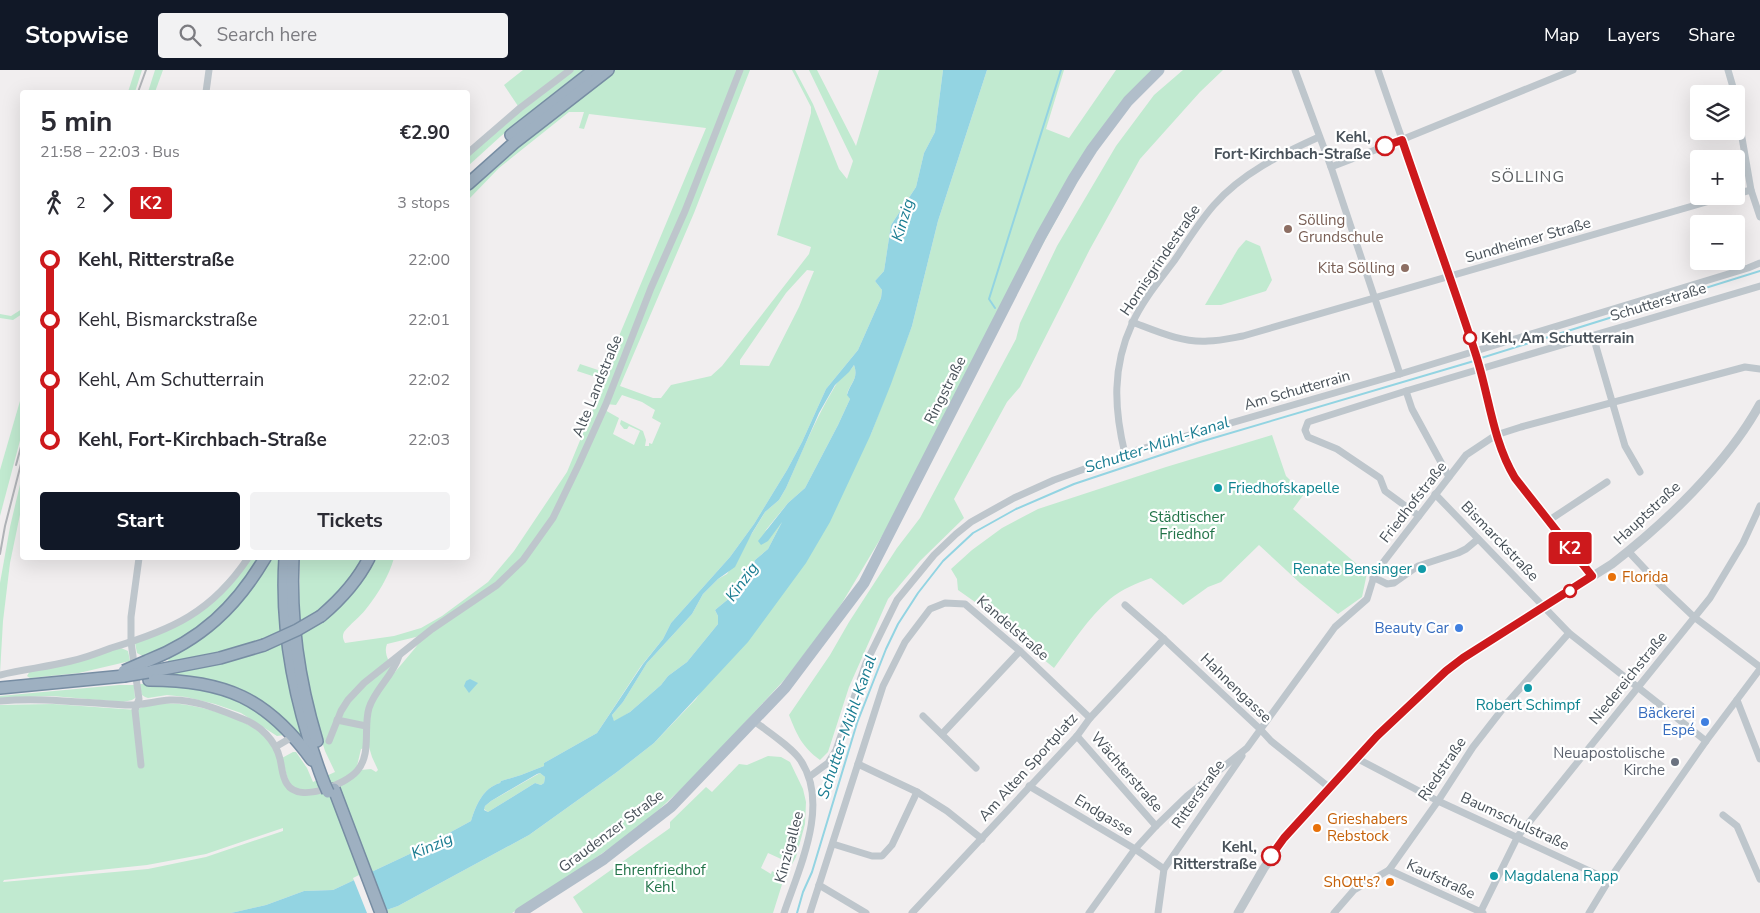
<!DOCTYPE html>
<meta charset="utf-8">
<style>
body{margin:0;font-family:"Nunito Sans",sans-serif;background:#f2f2f3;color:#2b2b33;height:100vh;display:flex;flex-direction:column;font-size:19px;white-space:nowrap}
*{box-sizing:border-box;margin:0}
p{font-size:16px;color:#7c7c81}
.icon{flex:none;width:28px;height:28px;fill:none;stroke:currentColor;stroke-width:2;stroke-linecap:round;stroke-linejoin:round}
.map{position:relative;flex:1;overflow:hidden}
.drawer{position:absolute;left:20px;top:20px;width:450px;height:470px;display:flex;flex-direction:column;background:#fff;border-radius:5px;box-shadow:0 5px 20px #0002}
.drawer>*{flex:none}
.badge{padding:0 10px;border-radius:4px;font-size:18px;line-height:32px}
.tools{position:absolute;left:1690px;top:15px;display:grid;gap:10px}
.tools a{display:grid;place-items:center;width:55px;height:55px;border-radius:5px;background:#fff;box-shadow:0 5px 20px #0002;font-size:25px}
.map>.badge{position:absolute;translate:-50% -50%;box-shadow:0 0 0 2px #fff}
.legs{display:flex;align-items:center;gap:8px;height:55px;padding:0 20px;font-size:16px}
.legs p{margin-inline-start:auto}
.overview{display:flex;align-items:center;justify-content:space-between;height:85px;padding:0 20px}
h1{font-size:28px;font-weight:700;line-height:38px}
.primary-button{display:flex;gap:10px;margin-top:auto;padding:10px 20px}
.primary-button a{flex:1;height:58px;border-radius:5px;background:#111827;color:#fff;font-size:20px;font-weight:700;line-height:58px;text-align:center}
.primary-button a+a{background:#f2f2f3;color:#2b2b33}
ul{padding:0 20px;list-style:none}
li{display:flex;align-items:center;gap:18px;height:60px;font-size:19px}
li i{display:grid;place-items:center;width:8px;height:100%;margin:0 6px;background:currentColor}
li i::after{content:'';width:12px;height:12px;margin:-6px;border:4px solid;border-radius:50%;background:#fff}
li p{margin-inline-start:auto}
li:first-child i{background:linear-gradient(#0000 50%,currentColor 0)}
li:last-child i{background:linear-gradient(currentColor 50%,#0000 0)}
header{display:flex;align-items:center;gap:30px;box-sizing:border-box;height:70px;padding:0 25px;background:#111827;color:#fff}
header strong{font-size:24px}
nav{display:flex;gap:28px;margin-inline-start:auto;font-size:18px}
.search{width:350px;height:45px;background:#f2f2f3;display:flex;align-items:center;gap:12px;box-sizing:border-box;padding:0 18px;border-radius:5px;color:#7c7c81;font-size:19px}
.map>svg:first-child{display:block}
</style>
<header>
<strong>Stopwise</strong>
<div class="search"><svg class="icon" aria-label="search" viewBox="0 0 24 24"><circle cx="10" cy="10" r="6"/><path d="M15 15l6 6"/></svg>Search here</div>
<nav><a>Map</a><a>Layers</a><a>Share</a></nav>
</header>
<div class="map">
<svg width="1760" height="843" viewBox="0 0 1760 843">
<rect width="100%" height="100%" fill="#f1eeef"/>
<!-- green -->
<g fill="#c1ead0" fill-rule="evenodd">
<polygon points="135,0 142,0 135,22 128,22"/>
<polygon points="155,0 163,0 155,22 148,22"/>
<polygon points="523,0 586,0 501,66 468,96 468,83 520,39 504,15"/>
<path d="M615,0H750L694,143L620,316L653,328H661L671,315L711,306L722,296L809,184L811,177L777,165L811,43V37L792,0H795L813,34L839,99L847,109L853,91L809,0H817L856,76L879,0H943L935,62L924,83L916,117L891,155L884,201L875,211L882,220L881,228L858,280L826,319L802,372L787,400L754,454L730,487L671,553L663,569L641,596L597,663L544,693V696L521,705L501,711L500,713C483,718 476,735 471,751L416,781L333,820L304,821L266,835L231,843H0V635L53,634L137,640C164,622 238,644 261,663C275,674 281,695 288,710L282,688L293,682H296L307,698L313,712L335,702L325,681L310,632L300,565L344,532L358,516L373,488H394C389,506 378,524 366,539C360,547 350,554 344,562C342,566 343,569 345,573L394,566L421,558L442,546L488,512L514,481L567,402L605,310L577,301L580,294L604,302L706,58L589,44L584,59L579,58L584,42H569L499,98L468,130V117L503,86ZM807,200L814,201L799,237L769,296L740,295V290L786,223ZM622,325L642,332L655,340L652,348L661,353L652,374L649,373V376H645L646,370L643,361L621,350L620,354L624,359H627L629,356L640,361L634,375L613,364L619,348L603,339L606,334L616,335ZM424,565L416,577L395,602C390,593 383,584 387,574ZM369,677L372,687L378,700L376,702L371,699L361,700L357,696L361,679ZM283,758V761L206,787L148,799L3,812L4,810L147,795L206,784Z"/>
<polygon points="987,0 1064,0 1046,59 1069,68 1116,0 1153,0 1115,43 885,461 842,533 826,556 785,609 703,698 664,735 637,759 574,803 512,843 378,843 398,836 529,765 617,702 654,673 696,629 871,364 912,256 938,151"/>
<path d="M1183,0H1223L1200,22L1140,89L1090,179L1020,317L1007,332L954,429L964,448L920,491L888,529L849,617L828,682L820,690C802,677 797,665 789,645L830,585L849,552L897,478L920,448L1016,269L1020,253L1057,176L1116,76L1154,25Z"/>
<polygon points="1246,170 1260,176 1272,210 1266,221 1221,235 1205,235 1238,179"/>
<polygon points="22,239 22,244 13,250 0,248 0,244 11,246"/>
<path d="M854,295C859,309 850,313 847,324L850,329L838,355L805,418L788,433L765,461L785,446L768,479L755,490L751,506L743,517L715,540L718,546V554L687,592L668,606L661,615L630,642L614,652L612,645L623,632L647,593L692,544L703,524L718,509L727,504L765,442L779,430L786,418C801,384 815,350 834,318C839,308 848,304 854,295Z"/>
<polygon points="22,324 22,363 0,446 0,400"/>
<path d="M1272,365L1286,406L1304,424L1293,439L1367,503L1362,527L1338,544L1300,513L1259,475L1221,512L1208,517L1183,535L1151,508C1137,513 1122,519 1110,529C1088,548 1071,575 1054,598L1013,564L992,544L958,520L957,509L951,499L972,480L1002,458L1038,439L1166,397Z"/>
<polygon points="22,406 22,435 10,493 3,551 0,603 0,513 10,457"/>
<polygon points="248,488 260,488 242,516 193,565 146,588 137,583 135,573 192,547"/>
<polygon points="269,488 281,488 282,561 240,577 170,594 168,592 169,587 197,569"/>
<path d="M300,488H362C349,519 327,536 299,553Z"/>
<polygon points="284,572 304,666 301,668 267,636 172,606 172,603 261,582"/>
<polygon points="121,578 128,581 130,591 79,603 30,608 27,606 30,601"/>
<path d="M139,614C185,612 232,619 269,648C275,652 279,660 284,665L277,666L241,643L215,634L186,627L167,625L148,628L145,627L142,625Z"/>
<polygon points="119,615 134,615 135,628 132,630 123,632 52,626 0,628 0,626"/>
<polygon points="768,686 781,687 790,692 803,719 806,732 805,754 796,787 792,794 768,783 761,798 771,804 772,801 784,808 773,843 583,843 573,827 670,758 670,752 706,717 712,722 739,694 747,695"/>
<polygon points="540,703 545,707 544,713 541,715 535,713 488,742 484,739 485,736 491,731"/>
</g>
<!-- water -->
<g fill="#93d4e2" fill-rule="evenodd">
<path d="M943,0H987L938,151L912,256L891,314L871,364L830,452L806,493L748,572L654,673L617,702L529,765L398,836L378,843H231L266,835L304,821L333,820L416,781L471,751C476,735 483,718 500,713L501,711L521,705L544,696V693L597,663L643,594L663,569L671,553L730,487L754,454L787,400L802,372L826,319L858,280L881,228L882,220L875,211L884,201L891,155L916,117L924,83L935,62ZM854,295C859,309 850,313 847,325L850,329L838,355L805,418L788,433L758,471L761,475L768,471L782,452L768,479L755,490L751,506L743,517L715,540L718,546V554L687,592L668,606L661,615L630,642L614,651L612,645L623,632L647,593L692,544L703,524L718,509L735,497L752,463L765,442L779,430L786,418L819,343L835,315L849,302ZM540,703L545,707L544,713L541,715L535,713L488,742L484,740L485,736L491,731L537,704Z"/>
<polygon points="470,609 478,613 469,623 464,616 466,611"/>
</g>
<!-- pier -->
<polygon fill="#f1eeef" points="371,799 387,842 385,843 367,843 353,808"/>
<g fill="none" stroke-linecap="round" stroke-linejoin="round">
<!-- stream -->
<g stroke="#93d4e2" stroke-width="2">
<polyline points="995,238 989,229 1061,0"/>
<polyline points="1478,289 1760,201"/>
<polyline points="797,843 803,822 812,802 857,653 886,579 898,554 918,523 943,491 973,463 1016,439 1074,414 1200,372 1474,291"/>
</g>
<!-- trunk casing -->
<g stroke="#778da3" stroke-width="14">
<g id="trunk">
<polyline points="511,65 594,0"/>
<polyline points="468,114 514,73 608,0"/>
<path d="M285,488C280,565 297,642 324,713"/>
<path d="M293,488C290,550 299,612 317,671"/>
<path d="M321,546C341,529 357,512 369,488"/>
<path d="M147,591C201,570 236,537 265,488"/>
<polyline points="148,602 220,588 264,575"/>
<path d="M149,610C225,610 267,628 312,690"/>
<polyline points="0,618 124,606"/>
<polyline points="334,719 381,843"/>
</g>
</g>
<!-- minor -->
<g stroke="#bec6cc" stroke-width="7">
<polyline points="1295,0 1331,97 1400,304"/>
<path d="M1378,0C1410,94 1446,188 1475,283C1488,325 1492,370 1515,408L1592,506"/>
<polyline points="1728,0 1735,24"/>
<polyline points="206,22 209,0"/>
<polyline points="1736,33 1751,120 1760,147"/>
<polyline points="468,83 520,38 570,0"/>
<polyline points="1331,97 1401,70 1573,0"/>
<polyline points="1736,124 1751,120"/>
<path d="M1132,252C1156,261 1182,273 1208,271C1220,271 1232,268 1243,266L1727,126"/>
<polyline points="1593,266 1625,376 1640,402"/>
<polyline points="1406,321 1412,339 1449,407"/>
<path d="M1125,384C1114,339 1112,297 1132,254C1142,231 1159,211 1174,191C1187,172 1199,152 1214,135C1241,104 1281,84 1319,67"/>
<polyline points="1435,424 1569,563 1706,671"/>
<polyline points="1419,446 1385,421 1380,408 1337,379 1308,367 1305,360 1308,352 1406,321 1760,216"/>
<polyline points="1548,451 1607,412"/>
<polyline points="1628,481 1656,511 1694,547 1760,597"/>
<polyline points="139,488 131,547 131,572 139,629 135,640 141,695"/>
<polyline points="1373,507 1387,514 1394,513 1418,496 1458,483 1466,479 1478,469"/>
<polyline points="1125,535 1164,569 1260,659 1271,671 1330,718"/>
<path d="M0,605C24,599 48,597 71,591C85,588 98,583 111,578C172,560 212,542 248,488"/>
<polyline points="1737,630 1760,689"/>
<path d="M0,631C42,627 83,633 125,635C140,636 155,631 170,630C195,629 220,640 243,649C260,655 276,671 280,689C282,697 282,707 287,714C299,734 346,714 357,701C372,684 363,658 369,638C375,619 393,606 399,586"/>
<polyline points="923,646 976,698"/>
<polyline points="337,650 366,656"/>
<path d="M754,651C767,661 793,678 801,691C830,735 799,798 784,843"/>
<polyline points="942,664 1020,581"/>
<polyline points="1077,666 1156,756"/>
<polyline points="329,671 341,641 348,630 364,613 432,559 497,515 523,490 553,448 579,394 606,334 651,218 685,141 740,0"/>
<polyline points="277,676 294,666"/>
<polyline points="1358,689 1438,731 1609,810"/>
<polyline points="858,694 917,722 947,741 982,769"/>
<polyline points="809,707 828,693 836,680 866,593 897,530 934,485 956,464 971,452 1014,428 1054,410 1134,381 1400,304 1748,198 1760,193"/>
<polyline points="1029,716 1135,779 1164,799"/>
<polyline points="1723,745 1737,756 1760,809"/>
<polyline points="833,774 872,786 882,786 892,775 917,722"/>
<polyline points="1389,800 1483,843"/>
<polyline points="819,815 866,843"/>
<polyline points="810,843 883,616 905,572 930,539 945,533 965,534 1020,581 1090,648"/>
<polyline points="912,843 1077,666 1090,648 1164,569"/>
<polyline points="1089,843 1135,779 1156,756 1187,726 1247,678 1335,557 1367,529 1375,503 1466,385 1496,365 1521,357 1745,297 1760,299"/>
<polyline points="1158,843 1164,799 1242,686"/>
<polyline points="1334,843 1354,820 1389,800 1438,731 1473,677 1508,632 1569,563"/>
<polyline points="1480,843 1518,766 1710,528 1743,473 1760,436"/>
<polyline points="1589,843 1609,810 1706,671 1760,599"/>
</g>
<!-- tertiary -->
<path stroke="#bec6cc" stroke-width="9" d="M1238,843L1264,798L1285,768L1377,667L1446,601L1463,588L1612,494C1665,453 1727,394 1760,334"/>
<!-- primary -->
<polyline stroke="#b1beca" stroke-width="11" points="520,843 604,789 671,737 785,618 864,513 1041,166 1073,109 1092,79 1128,31 1159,0"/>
<!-- trunk -->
<use href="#trunk" stroke="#9eb0c1" stroke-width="11"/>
<!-- rail -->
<g stroke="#b1b4b8" stroke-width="2">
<polyline points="138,22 146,0"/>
<polyline points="16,395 22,373"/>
<polyline points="0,484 5,456 22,390"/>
</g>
<!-- trunk-bridge casing -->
<g stroke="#778da3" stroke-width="14" stroke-linecap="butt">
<g id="trunk-bridge">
<polyline points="264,575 297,560 321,546"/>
<polyline points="124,601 147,591"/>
<polyline points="124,606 148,602"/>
<polyline points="324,713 328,722"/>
</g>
</g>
<!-- trunk-bridge -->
<use href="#trunk-bridge" stroke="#9eb0c1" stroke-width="11"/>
</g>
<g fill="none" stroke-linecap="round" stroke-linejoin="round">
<!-- line-1 casing -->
<g stroke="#fff" stroke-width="11">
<path id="line-1" d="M1271,786L1284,768L1377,666L1446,601L1463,588L1592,506L1515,408C1492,370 1489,324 1475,282C1452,211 1426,141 1402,70L1385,76"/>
</g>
<!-- line-1 -->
<use href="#line-1" stroke="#cd191c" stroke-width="8"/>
</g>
<!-- markers -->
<g fill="#fff" stroke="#cd191c" stroke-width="2.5">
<circle cx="1385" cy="76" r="9"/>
<circle cx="1470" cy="268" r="6"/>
<circle cx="1570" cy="521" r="6"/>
<circle cx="1271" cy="786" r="9"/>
</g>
<g fill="#8d6e63" stroke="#fff" stroke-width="2">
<circle cx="1288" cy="159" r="5"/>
<circle cx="1405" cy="198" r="5"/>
</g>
<g fill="#0f9aa8" stroke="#fff" stroke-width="2">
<circle cx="1218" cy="418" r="5"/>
<circle cx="1422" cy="499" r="5"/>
<circle cx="1528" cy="618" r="5"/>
<circle cx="1494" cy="806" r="5"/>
</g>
<g fill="#e8710a" stroke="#fff" stroke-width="2">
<circle cx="1612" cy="507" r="5"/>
<circle cx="1317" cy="758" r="5"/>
<circle cx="1390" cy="812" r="5"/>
</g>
<g fill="#3f7fe0" stroke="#fff" stroke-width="2">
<circle cx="1459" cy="558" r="5"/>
<circle cx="1705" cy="652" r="5"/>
</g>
<circle fill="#6b7280" stroke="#fff" stroke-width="2" cx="1675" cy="692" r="5"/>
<g text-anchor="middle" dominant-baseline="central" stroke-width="4.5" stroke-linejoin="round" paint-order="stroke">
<!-- stop labels -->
<g font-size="15" font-weight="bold" fill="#49525a" stroke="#fff" text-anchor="end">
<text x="1371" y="67">Kehl,<tspan x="1371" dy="17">Fort-Kirchbach-Straße</tspan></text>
<text x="1481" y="268" text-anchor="start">Kehl, Am Schutterrain</text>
<text x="1257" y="777">Kehl,<tspan x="1257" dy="17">Ritterstraße</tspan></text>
</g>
<!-- education labels -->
<g font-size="15" fill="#785e54" stroke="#fff" text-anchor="start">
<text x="1298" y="150">Sölling<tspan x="1298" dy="17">Grundschule</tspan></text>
<text x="1395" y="198" text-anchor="end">Kita Sölling</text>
</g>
<!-- street labels -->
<g font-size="15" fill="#49525a" stroke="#fff">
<text transform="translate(1528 170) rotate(-16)">Sundheimer Straße</text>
<text transform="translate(1160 190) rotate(-56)">Hornisgrindestraße</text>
<text transform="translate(1658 232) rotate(-17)">Schutterstraße</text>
<text transform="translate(597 316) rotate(-68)">Alte Landstraße</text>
<text transform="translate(945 320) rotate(-63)">Ringstraße</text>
<text transform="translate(1297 320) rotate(-16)">Am Schutterrain</text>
<text transform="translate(1413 432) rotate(-52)">Friedhofstraße</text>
<text transform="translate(1647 443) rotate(-43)">Hauptstraße</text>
<text transform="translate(1500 471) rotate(46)">Bismarckstraße</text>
<text transform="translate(1013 558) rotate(41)">Kandelstraße</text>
<text transform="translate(1628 608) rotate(-51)">Niedereichstraße</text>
<text transform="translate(1236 618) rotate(44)">Hahnengasse</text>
<text transform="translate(1028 697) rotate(-48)">Am Alten Sportplatz</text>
<text transform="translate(1442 699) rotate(-56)">Riedstraße</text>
<text transform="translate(1127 702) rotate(49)">Wächterstraße</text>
<text transform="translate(1198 724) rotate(-55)">Ritterstraße</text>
<text transform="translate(1104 745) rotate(31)">Endgasse</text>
<text transform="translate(1515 751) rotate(25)">Baumschulstraße</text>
<text transform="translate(611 761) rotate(-37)">Graudenzer Straße</text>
<text transform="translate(789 777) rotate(-75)">Kinzigallee</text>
<text transform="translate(1441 809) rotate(25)">Kaufstraße</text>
</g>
<!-- culture labels -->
<g font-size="15" fill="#0d838f" stroke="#fff" text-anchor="start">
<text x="1228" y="418">Friedhofskapelle</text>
<text x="1412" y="499" text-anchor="end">Renate Bensinger</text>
<text x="1528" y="635" text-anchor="middle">Robert Schimpf</text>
<text x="1504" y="806">Magdalena Rapp</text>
</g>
<!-- park labels -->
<g font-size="15" fill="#217348" stroke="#fff">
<text x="1187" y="447">Städtischer<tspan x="1187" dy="17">Friedhof</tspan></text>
<text x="660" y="800">Ehrenfriedhof<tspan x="660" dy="17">Kehl</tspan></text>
</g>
<!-- food labels -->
<g font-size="15" fill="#c56008" stroke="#fff" text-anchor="start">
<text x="1622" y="507">Florida</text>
<text x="1327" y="749">Grieshabers<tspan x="1327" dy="17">Rebstock</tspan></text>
<text x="1380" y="812" text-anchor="end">ShOtt's?</text>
</g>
<!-- shop labels -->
<g font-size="15" fill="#366cbe" stroke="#fff" text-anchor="end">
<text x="1449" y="558">Beauty Car</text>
<text x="1695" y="643">Bäckerei<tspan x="1695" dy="17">Espé</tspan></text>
</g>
<!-- worship labels -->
<g font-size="15" fill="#5b616d" stroke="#fff" text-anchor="end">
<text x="1665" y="683">Neuapostolische<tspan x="1665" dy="17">Kirche</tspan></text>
</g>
<!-- neighbourhood labels -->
<g font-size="16" letter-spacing="1" fill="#5c5f62" stroke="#fff">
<text x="1528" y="107">SÖLLING</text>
</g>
<!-- water labels -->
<g font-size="16" font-style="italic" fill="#1b7d92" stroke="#fff">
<text transform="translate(903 150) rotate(-73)">Kinzig</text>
<text transform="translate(1157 375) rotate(-18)">Schutter-Mühl-Kanal</text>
<text transform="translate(742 512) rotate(-54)">Kinzig</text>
<text transform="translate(847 657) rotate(-71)">Schutter-Mühl-Kanal</text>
<text transform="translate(432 776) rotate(-23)">Kinzig</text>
</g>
</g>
</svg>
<div class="tools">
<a><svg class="icon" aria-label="layers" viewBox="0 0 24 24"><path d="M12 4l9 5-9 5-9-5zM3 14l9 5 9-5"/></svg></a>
<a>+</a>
<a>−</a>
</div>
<b class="badge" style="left:1570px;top:478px;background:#cd191c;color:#fff">K2</b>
<section class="drawer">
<div class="overview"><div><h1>5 min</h1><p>21:58 – 22:03 · Bus</p></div><b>€2.90</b></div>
<div class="legs"><svg class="icon" aria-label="walk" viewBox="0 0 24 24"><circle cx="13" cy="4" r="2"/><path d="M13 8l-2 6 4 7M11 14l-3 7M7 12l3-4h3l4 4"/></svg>2<svg class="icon" aria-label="forward" viewBox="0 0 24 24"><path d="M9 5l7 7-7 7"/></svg><b class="badge" style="background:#cd191c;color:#fff">K2</b><p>3 stops</p></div>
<ul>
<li><i style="color:#cd191c"></i><b>Kehl, Ritterstraße</b><p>22:00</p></li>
<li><i style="color:#cd191c"></i><span>Kehl, Bismarckstraße</span><p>22:01</p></li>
<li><i style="color:#cd191c"></i><span>Kehl, Am Schutterrain</span><p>22:02</p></li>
<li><i style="color:#cd191c"></i><b>Kehl, Fort-Kirchbach-Straße</b><p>22:03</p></li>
</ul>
<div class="primary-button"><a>Start</a><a>Tickets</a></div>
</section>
</div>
